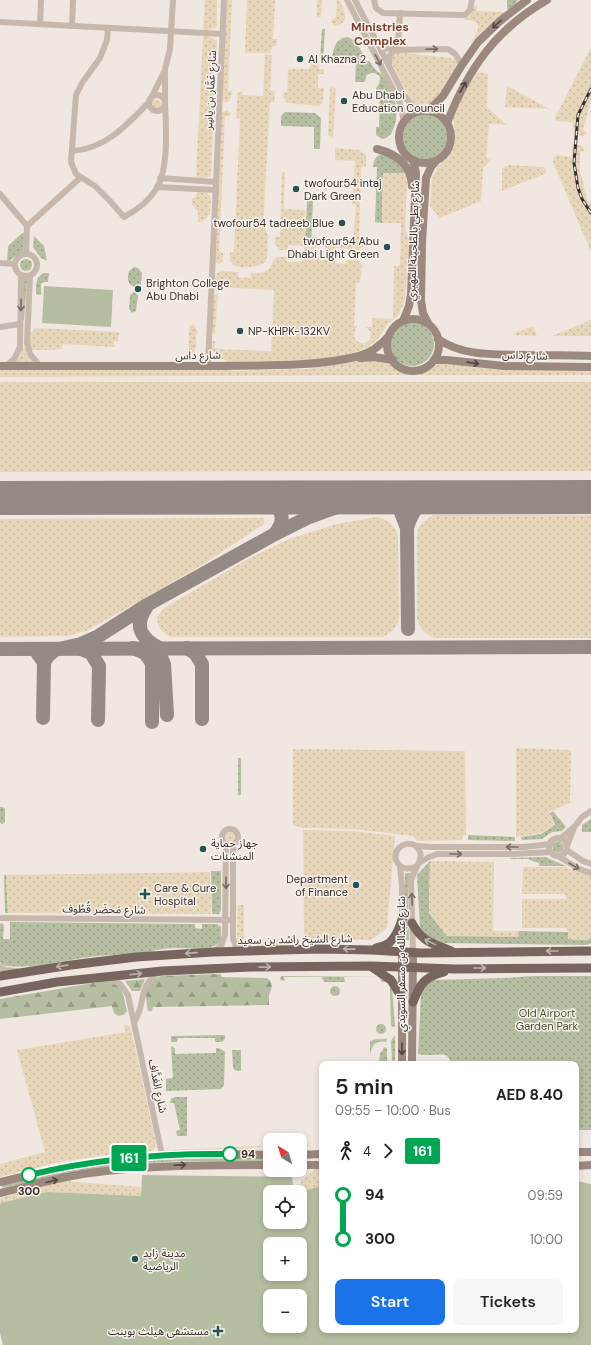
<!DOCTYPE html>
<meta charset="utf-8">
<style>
body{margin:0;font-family:"DM Sans","Noto Sans Arabic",sans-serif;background:#f6f6f6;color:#222;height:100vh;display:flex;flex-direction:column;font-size:15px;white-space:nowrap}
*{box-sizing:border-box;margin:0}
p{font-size:13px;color:#767676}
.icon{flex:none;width:22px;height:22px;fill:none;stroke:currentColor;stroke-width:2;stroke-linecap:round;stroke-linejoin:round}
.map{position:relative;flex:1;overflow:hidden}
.sheet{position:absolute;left:319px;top:1061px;width:260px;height:272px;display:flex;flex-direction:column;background:#fff;border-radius:8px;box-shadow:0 2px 6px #0003}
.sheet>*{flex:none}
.badge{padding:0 8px;border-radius:3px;font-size:14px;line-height:26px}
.needle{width:26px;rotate:322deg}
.tools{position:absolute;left:263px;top:1133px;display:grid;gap:8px}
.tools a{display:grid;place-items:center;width:44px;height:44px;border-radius:8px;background:#fff;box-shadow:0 2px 6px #0003;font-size:20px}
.map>.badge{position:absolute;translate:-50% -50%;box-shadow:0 0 0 2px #fff}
.legs{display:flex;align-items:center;gap:6px;height:44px;padding:0 16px;font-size:13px}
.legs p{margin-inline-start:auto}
.headline{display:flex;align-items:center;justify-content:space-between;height:68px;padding:0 16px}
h1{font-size:22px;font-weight:600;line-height:30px}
.cta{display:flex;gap:8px;margin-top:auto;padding:8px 16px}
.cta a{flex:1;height:46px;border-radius:8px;background:#1a73e8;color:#fff;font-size:16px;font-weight:600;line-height:46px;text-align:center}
.cta a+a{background:#f6f6f6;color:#222}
ul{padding:0 16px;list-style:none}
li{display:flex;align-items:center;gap:14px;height:44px;font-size:15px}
li i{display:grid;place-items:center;width:6px;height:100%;margin:0 5px;background:currentColor}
li i::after{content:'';width:10px;height:10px;margin:-5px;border:3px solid;border-radius:50%;background:#fff}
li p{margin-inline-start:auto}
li:first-child i{background:linear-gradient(#0000 50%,currentColor 0)}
li:last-child i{background:linear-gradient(currentColor 50%,#0000 0)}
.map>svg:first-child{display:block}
</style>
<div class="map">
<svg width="591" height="1345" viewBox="0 0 591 1345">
<defs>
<pattern id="grass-dots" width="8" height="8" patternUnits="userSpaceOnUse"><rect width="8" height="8" fill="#b6bea1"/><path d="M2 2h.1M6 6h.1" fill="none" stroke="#959b83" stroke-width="1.8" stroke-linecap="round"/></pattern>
<pattern id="forest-firs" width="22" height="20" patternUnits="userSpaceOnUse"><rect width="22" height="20" fill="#b6bea1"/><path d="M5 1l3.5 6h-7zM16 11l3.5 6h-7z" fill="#959b83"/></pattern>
<pattern id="sand-dots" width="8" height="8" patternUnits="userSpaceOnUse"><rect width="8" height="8" fill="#e8d6bb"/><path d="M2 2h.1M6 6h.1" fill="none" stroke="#c8b8a1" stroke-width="1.8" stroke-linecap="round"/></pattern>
</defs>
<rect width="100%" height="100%" fill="#f0e8e0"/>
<!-- grass -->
<g fill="url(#grass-dots)">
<polygon points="507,0 518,0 515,5 507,10"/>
<polygon points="322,29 325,29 323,61 320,60"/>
<path d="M347,37L356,41L366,60L332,59C333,49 335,39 347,37Z"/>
<path d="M356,61H369C372,64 374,69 377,71C380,74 379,71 382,75C392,89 401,110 394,127C392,133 389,138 382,139L376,135V127H379L380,90H376V88L379,84L380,77C376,72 370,72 366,76L365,82H355Z"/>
<polygon points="285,112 315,113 321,118 320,149 314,149 314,127 281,126 281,116"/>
<circle cx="425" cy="137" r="22"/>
<path d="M382,154C392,155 400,165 405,173H383L382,223L375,222L377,167H373C374,160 375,156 382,154Z"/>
<polygon points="307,201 313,201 311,246 305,246"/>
<polygon points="25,232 23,252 16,255 10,261 7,261 8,246 21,234"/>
<polygon points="34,236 44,246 47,261 41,258 33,247"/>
<circle cx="26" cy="265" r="6"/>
<path d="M134,267L138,268L142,273L141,284L135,287C127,285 127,278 129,271Z"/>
<path d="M44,273H49L48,282H44L41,283V295L36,294C36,285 35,277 44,273Z"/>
<polygon points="23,279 27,279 24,320 21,320"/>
<polygon points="134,292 138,295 136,311 132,313 129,309 130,295"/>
<circle cx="412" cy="344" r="22"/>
<rect x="238" y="758" width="3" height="37"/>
<polygon points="0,807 3,807 5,809 5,822 3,824 0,823"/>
<polygon points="553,811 566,827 562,831 552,832 542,839 522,840 521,837 541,834 555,825 550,813"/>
<polygon points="591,819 591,832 582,832 582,825"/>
<polygon points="468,835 515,837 515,841 468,840"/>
<circle cx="558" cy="847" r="5.5"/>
<polygon points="545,857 566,866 539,866 539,863 528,859 510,859 510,858"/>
<polygon points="430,861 429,913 447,936 519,936 519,931 568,932 568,939 587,940 591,937 591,943 587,945 437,943 430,941 420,929 417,875"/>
<polygon points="211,871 221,871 221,910 219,914 212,914"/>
<polygon points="405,873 410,873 408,890 409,940 405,940"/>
<polygon points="4,875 6,875 8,913 5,913"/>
<path d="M10,922L195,924V928L202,929V924H217L221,927V941C211,952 191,948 178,948C168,948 158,949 149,952C127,954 104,955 82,958C56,962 28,970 2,965L0,962V924L2,923L4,925L3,939H10Z"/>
<path d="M281,976L382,977L392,987L395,1026L393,1027L391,1026L390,987C388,983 387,981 382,982L379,977H344L345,982H324L322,977H284L285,981L280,980Z"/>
<path d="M533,976H591V1130H576V1064H452C447,1051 442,1055 431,1055C427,1055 422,1055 418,1054L421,994L425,985L433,980L505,978Z"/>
<circle cx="335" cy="991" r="5"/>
<circle cx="381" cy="1029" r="5"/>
<polygon points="225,1035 225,1039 222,1042 215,1042 215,1038 178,1038 177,1042 171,1042 171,1036"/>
<polygon points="395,1035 395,1064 392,1064 391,1041"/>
<path d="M387,1038L386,1042C370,1039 370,1054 370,1064V1042C375,1037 381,1041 387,1038Z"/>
<path d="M171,1046L175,1048V1054L216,1053V1048C220,1048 222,1049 225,1052L224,1085L221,1089L166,1091V1079L173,1078Z"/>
<polygon points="383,1048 385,1047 387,1049 387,1064 379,1064 380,1053 383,1050"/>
<polygon points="232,1050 241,1050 241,1071 234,1070 233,1066"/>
<polygon points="175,1097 187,1097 187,1136 177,1136 176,1131 180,1130 174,1103 170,1103 171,1099"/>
<polygon points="270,1157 270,1161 182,1161 131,1164 131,1161 187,1158"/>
<polygon points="123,1162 123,1165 60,1175 3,1188 2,1185 35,1177"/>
</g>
<!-- forest -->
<g fill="url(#forest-firs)">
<path d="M220,974L222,977L267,978C274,983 272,987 269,995C269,998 269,1002 269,1005L153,1007L152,1011H148C145,994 143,984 161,976Z"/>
<polygon points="145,979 140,991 132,991 125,981"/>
<path d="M105,981C124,984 123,995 127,1011L123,1015L118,1016L114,1013L112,1006L0,1019V999Z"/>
</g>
<!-- sand -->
<g fill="url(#sand-dots)">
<polygon points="205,0 217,0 217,27 208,30 203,29"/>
<path d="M225,0H232L228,91H232C231,100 227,108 221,97Z"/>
<polygon points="247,0 275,0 273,39 277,39 277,46 272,46 271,53 245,53"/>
<polygon points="317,0 322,0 321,17 317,17"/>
<path d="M337,0H339C343,8 348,15 343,23C339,26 335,27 331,22L332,19L336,18Z"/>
<path d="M477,5V11L507,12L480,33L463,52C467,47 488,25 473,21C471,20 467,20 464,20L471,14L472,7Z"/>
<polygon points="203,36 209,36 217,41 211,176 207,178 196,177"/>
<polygon points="591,48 591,100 583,130 588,132 583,136 574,135 573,122 555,121 555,117"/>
<path d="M396,52L451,58L460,63C453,73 441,96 432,102C427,106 422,106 416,106L410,98L392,64L391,59Z"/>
<path d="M265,54L272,55L270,91H275L274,102H270L263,228H266V233L268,234C267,242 269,255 265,262C260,268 238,269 232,264C229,261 230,257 230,252H234L240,118H236L238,92H242L243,95L263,96Z"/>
<polygon points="311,60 319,60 319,69 324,69 324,74 318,74 318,88 324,88 323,102 319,106 287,103 283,97 283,92 287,92 288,69 310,69"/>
<polygon points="480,72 488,74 487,107 507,125 489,124 486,158 491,160 483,168 481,201 440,218 430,206 432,178 438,166 453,150 455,140 455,130 452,113 455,106 476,74"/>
<polygon points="507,86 550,109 505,107"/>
<polygon points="330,87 336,88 333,139 331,138 328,134"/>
<circle cx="157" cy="104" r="4.5"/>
<polygon points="227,110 231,114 230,116 225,116 219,252 223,253 223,261 219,264 214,262 221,113"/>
<polygon points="573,144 582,146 585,151 580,152 580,171 588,203 591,202 591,252 553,162 554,157 557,155 571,157"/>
<polygon points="335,148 359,150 366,155 366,167 361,167 359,239 363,240 363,247 356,253 349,252 349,249 336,248 335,252 326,249 324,243 324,238 329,238 329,241 353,242 356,205 352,204 355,161 335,160"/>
<polygon points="509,165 544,167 547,173 502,191 502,168"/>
<polygon points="282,172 285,172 284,209 305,210 305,247 312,247 312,237 317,237 316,247 310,251 304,251 304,246 288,245 288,250 280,250 275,244 275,237 280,237"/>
<path d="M383,173H405L407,183L405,229L409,241L405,300L398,316L388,324L377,340L368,347L351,354L313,360L229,362L220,358L212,350L213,341H215V349L271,351L274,290L216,287L214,285C214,267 224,272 238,272V277L251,278V273C268,274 268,271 276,257H287V262H303L304,257L335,258V263L346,264V260H357L361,262L362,266L360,283H356L354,326H357C352,334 353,344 365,343L370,340L371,333L366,327H372V318L393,319L394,266H400L401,223H382Z"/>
<polygon points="197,192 207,193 211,197 210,214 202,222 198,222 198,211 192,205 192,198 195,198"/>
<polygon points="218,293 215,334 211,331 214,295"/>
<polygon points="591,320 591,336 552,336"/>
<path d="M194,324L198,333H196C196,343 199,351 189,355V328L191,325Z"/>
<polygon points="533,326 537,336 516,335 513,334"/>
<polygon points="35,328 119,332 118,341 114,341 114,347 63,344 62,349 51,350 32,350 30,348 30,332 33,332"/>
<polygon points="23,347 26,348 26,354 34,364 12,364 20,355 21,348"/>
<polygon points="368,359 385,361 407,375 0,377 0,369 229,368 232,371 307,369"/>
<polygon points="452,363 500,370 591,370 591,375 418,375 438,364"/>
<polygon points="0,382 591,382 591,471 0,472"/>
<path d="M434,515H591V638H435C425,634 420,629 417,619V535C418,525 425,520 434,515Z"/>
<path d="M377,517C388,520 395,525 398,537L399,619C396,629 391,632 383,637H171C162,633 158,628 157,617L164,608L248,559L289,539L337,524Z"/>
<polygon points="263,518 265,520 264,524 202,565 145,598 86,631 67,636 0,637 0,519"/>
<polygon points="516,748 571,750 570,803 549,812 554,825 541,833 516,837"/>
<polygon points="293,749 465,751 466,835 462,836 462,840 418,841 413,836 353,829 303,828 293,825"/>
<polygon points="303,830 354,831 395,836 387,928 371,940 304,940"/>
<circle cx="230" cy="837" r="4.5"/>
<polygon points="430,861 494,862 493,931 519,931 519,937 447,936 429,913"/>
<polygon points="523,867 565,867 591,876 591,937 587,940 568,939 568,932 566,928 522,928 522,899 566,899 565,894 522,894"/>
<polygon points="210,872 211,914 8,913 6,875"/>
<path d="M238,905H244V941L253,942C251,947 248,948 243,948L237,944Z"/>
<polygon points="285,939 288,946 256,947 259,940"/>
<polygon points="124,1025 129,1026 131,1029 156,1144 154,1149 152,1151 108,1155 59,1162 0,1177 0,1164 45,1152 17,1050 126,1032"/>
<polygon points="262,1146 259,1148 170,1152 166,1150"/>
<polygon points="300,1169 309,1169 300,1176 274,1177 274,1171 300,1170"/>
<polygon points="315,1169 322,1169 322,1186 299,1192 294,1192 293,1188 296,1187"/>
<polygon points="64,1181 141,1187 141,1196 47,1192 1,1203 0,1205 0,1198"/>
</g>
<!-- pitch -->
<g fill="#b6bea1" fill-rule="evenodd">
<polygon points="44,286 113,290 111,327 42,323"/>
<path d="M142,1175L292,1177L294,1192H270V1222H300L299,1192L322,1186V1330H576V1181L591,1184V1345H3L0,1333V1205L1,1203L47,1192L141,1196ZM270,1244H300V1274H270ZM270,1296H300V1326H270Z"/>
</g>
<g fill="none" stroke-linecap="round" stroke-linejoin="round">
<!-- taxiway -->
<g stroke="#948b86" stroke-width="14">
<path d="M266,498C282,508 287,518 275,534"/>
<path d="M407,528C413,508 419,502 440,497"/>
<path d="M147,606C134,625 139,637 159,648"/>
<polyline points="133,648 145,653 152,663 152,722"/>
<polyline points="150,648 154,650 160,655 164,664 167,715"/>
<polyline points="187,648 195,653 202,664 202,719"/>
<polyline points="0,649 591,647"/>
<polyline points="81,649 91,653 99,666 98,720"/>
<polyline points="38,654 44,662 43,718"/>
<polyline points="44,662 48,656 55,650 81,644 97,637 147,605 275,534 307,518 337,507 377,498 391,501 396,505 400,510 407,528 408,629"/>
</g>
<!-- runway -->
<polyline stroke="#948b86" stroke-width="34" points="0,498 591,497"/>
<!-- street -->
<g stroke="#c7b8ad" stroke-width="6">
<polyline points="347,0 397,97 401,107 404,122"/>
<polyline points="355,0 404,95 412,106 419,112"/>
<polyline points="374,0 376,8 383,13 461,15 465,15 470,10 472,0"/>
<polyline points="0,22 223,34"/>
<polyline points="40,24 41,0"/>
<polyline points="72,26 73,0"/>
<path d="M108,28L107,40L100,58L82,83L76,95L71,162L76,174L95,186L109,200L124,217C137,210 149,201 157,188C169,167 166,126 165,102"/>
<path d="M381,49C389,50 394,46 397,39"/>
<polyline points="395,50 448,49 455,54 462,65"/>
<polyline points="389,64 390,55 398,45 400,13"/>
<circle cx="157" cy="103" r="8"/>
<polyline points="151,98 165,70"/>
<polyline points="165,102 165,69 170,49 173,0"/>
<path d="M72,151C106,149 128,124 150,101"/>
<polyline points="160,178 216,182"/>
<polyline points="157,187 216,190"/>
<polyline points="0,194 27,226 26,254"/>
<polyline points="27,226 80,178"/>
<circle cx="26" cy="265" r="11"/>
<polyline points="0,263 15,264"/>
<polyline points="30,276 27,343 30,354 40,366"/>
<polyline points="0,327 20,324"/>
<polyline points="6,366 14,359 20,347 21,275"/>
<polyline points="208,366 224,0"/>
<circle cx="230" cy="837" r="8"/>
<circle cx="558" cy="847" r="9"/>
<polyline points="560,839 575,826 582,817 591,811"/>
<polyline points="233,845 233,939 236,946 242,951"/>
<polyline points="417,846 431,847 524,847 551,844"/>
<polyline points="567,846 574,828"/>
<polyline points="567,850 583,861 591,864"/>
<polyline points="558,856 579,869 591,873"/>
<polyline points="419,863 429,857 438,854 512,854 551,852"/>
<polyline points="400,866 402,886 402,952"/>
<polyline points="0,918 233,920"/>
<polyline points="213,952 221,946 225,935 226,844"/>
<path d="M413,952L411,881C413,871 425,858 419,850C412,837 392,846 396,860C400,870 410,870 417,866"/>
<polyline points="0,967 5,970 16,971"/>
<polyline points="107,978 120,984 128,995 162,1155"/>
<path d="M134,1022C147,1004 136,986 160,972"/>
</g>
<!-- secondary -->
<g stroke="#9b887f" stroke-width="8">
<polyline points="428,111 443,96 462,65 478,42 500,21 527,0"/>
<circle cx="425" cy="137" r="26"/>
<path d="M447,123C468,69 496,29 547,0"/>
<path d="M377,149C397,154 411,165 412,186"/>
<circle cx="413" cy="345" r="26"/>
<polyline points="403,321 409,306 411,294 416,173 413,160"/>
<polyline points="428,323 423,313 421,301 422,242 426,178 431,167 436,161"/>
<path d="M438,339C464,357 496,354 526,355C547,355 569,355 591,356"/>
<polyline points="360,358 374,357 393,360"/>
<polyline points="434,360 447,360 504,366 591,367"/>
<path d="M0,366C69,366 138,366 207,366C255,365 312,368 359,356C371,353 381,345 389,336"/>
<polyline points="402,1064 402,952"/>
<polyline points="412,1064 413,952"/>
<polyline points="576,1152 591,1152"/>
<polyline points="300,1155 322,1154"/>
<polyline points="300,1165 322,1165"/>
<polyline points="576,1166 591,1165"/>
<path d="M0,1182C57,1168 113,1158 172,1155C205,1153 237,1154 270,1155"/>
<path d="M0,1193C30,1186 59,1177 90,1173C150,1165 210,1165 270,1165"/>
</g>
<!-- primary -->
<g stroke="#77655e" stroke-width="9">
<path d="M412,923C422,942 432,943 451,951"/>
<path d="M376,948C380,947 385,946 389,943C396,937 401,925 403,916"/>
<polyline points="372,967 391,980 402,998"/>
<polyline points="0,976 71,965 136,957 213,952 319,949 372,950 421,953 591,951"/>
<polyline points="0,992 57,982 162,971 251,967 371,966 456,969 591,968"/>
<path d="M413,1002C420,984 424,977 444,972"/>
</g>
<!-- rail casing -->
<g stroke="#372e2b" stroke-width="3">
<polyline id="rail" points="591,89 578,115 574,163 578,188 582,199 591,213"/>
</g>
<!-- rail -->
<use href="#rail" stroke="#f8f2ec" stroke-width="1.5" stroke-dasharray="4.5" stroke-linecap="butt"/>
</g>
<!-- one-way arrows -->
<defs><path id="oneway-shaft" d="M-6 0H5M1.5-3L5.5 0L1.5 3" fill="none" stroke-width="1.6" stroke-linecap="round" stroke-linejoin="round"/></defs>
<g stroke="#504440">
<use href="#oneway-shaft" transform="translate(497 24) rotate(138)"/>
<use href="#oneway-shaft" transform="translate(463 87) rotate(-61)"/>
<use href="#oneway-shaft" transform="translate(473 363) rotate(8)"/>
<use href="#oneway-shaft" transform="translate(402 1049) rotate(90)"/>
<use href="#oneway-shaft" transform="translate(180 1165) rotate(-2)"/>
<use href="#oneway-shaft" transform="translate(52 1181) rotate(-14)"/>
</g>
<g stroke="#786c66">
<use href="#oneway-shaft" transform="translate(432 49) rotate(-2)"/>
<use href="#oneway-shaft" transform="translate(378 60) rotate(63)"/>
<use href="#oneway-shaft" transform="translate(21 305) rotate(91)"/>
<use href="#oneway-shaft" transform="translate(512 847) rotate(-180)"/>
<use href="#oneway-shaft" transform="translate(456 854)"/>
<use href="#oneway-shaft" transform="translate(574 866) rotate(30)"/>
<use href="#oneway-shaft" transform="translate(226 883) rotate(90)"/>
<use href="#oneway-shaft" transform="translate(412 899) rotate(-92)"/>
</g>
<g stroke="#beb3ac">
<use href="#oneway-shaft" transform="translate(430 942) rotate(-154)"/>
<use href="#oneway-shaft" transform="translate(349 949) rotate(-179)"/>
<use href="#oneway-shaft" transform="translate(552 951) rotate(-180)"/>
<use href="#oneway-shaft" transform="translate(191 953) rotate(176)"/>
<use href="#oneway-shaft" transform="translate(62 966) rotate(172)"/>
<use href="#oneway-shaft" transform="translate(265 967) rotate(-1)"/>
<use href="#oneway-shaft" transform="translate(480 968)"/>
<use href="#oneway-shaft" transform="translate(136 974) rotate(-6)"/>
</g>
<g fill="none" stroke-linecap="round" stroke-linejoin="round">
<!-- line-1 casing -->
<g stroke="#fff" stroke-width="9">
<path id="line-1" d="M29,1175C94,1159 163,1153 230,1154"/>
</g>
<!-- line-1 -->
<use href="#line-1" stroke="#00a651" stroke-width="6"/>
</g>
<!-- markers -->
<g fill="#255354" stroke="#f8f2ec" stroke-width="1.5">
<circle cx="300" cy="59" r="4"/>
<circle cx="344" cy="101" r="4"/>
<circle cx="296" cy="189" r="4"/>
<circle cx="342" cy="223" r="4"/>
<circle cx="387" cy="247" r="4"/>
<circle cx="138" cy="289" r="4"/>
<circle cx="240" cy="331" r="4"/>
<circle cx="203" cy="849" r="4"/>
<circle cx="356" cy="885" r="4"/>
<path d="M143 888h4v4h4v4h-4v4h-4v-4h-4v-4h4z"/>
<circle cx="135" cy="1259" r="4"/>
<path d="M216 1325h4v4h4v4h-4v4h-4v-4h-4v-4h4z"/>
</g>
<g fill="#fff" stroke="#00a651" stroke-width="2">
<circle cx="230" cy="1154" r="7"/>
<circle cx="29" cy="1175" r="7"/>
</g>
<g text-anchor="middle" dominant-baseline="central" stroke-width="3" stroke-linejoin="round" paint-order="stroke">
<!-- poi labels -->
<g font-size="11" fill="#372e2b" stroke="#f8f2ec" text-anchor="start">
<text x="308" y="59">Al Khazna 2</text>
<text x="352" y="95">Abu Dhabi<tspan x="352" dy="13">Education Council</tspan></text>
<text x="304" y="183">twofour54 intaj<tspan x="304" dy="13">Dark Green</tspan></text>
<text x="334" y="223" text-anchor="end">twofour54 tadreeb Blue</text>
<text x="379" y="241" text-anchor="end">twofour54 Abu<tspan x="379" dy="13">Dhabi Light Green</tspan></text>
<text x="146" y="283">Brighton College<tspan x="146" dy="13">Abu Dhabi</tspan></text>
<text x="248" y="331">NP-KHPK-132KV</text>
<text x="211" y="843">جهاز حماية<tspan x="211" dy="13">المنشئات</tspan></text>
<text x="348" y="879" text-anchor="end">Department<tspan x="348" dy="13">of Finance</tspan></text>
<text x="154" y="888">Care &amp; Cure<tspan x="154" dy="13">Hospital</tspan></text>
<text x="143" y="1253">مدينة زايد<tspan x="143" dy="13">الرياضية</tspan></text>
<text x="209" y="1331" text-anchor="end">مستشفى هيلث بوينت</text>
</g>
<!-- street labels -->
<g font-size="11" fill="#372e2b" stroke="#f8f2ec">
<text transform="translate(210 90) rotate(-87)">شارع عَمَّار بن ياسِر</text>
<text transform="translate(413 241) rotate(-88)">شارع بطي بالطحينة المهيري</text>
<text transform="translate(198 355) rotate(-1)">شارع داس</text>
<text transform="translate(525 355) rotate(2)">شارع داس</text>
<text transform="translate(104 909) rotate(1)">شارع مَحضَر قُطُوف</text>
<text transform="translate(295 939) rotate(-1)">شارع الشيخ راشد بن سعيد</text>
<text transform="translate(401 964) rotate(-90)">شارع عبدالله بن مسفر السويدي</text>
<text transform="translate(158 1086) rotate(78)">شارع الغَدَّاف</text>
</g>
<!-- park labels -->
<g font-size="11" fill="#475231" stroke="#f8f2ec">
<text x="547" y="1013">Old Airport<tspan x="547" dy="13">Garden Park</tspan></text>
</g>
<!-- stop labels -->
<g font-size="11" font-weight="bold" fill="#372e2b" stroke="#f8f2ec" text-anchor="start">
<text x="241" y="1154">94</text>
<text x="29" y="1191" text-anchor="middle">300</text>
</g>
<!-- neighbourhood labels -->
<g font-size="12" font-weight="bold" fill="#7d3d2d" stroke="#f8f2ec">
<text x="380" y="27">Ministries<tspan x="380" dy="14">Complex</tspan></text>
</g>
</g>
</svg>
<div class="tools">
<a><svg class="needle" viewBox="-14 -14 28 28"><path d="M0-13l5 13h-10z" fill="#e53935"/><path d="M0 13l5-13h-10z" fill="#767676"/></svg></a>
<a><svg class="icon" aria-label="locate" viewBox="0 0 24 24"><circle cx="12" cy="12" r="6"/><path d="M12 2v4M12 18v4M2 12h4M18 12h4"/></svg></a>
<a>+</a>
<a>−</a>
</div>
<b class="badge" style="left:129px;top:1158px;background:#00a651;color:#fff">161</b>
<section class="sheet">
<div class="headline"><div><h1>5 min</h1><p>09:55 – 10:00 · Bus</p></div><b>AED 8.40</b></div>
<div class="legs"><svg class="icon" aria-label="walk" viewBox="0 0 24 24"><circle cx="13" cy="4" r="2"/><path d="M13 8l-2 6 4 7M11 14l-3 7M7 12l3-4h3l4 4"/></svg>4<svg class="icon" aria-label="forward" viewBox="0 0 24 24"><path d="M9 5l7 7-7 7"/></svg><b class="badge" style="background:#00a651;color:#fff">161</b></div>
<ul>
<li><i style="color:#00a651"></i><b>94</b><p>09:59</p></li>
<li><i style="color:#00a651"></i><b>300</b><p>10:00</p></li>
</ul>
<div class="cta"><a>Start</a><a>Tickets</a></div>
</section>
</div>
